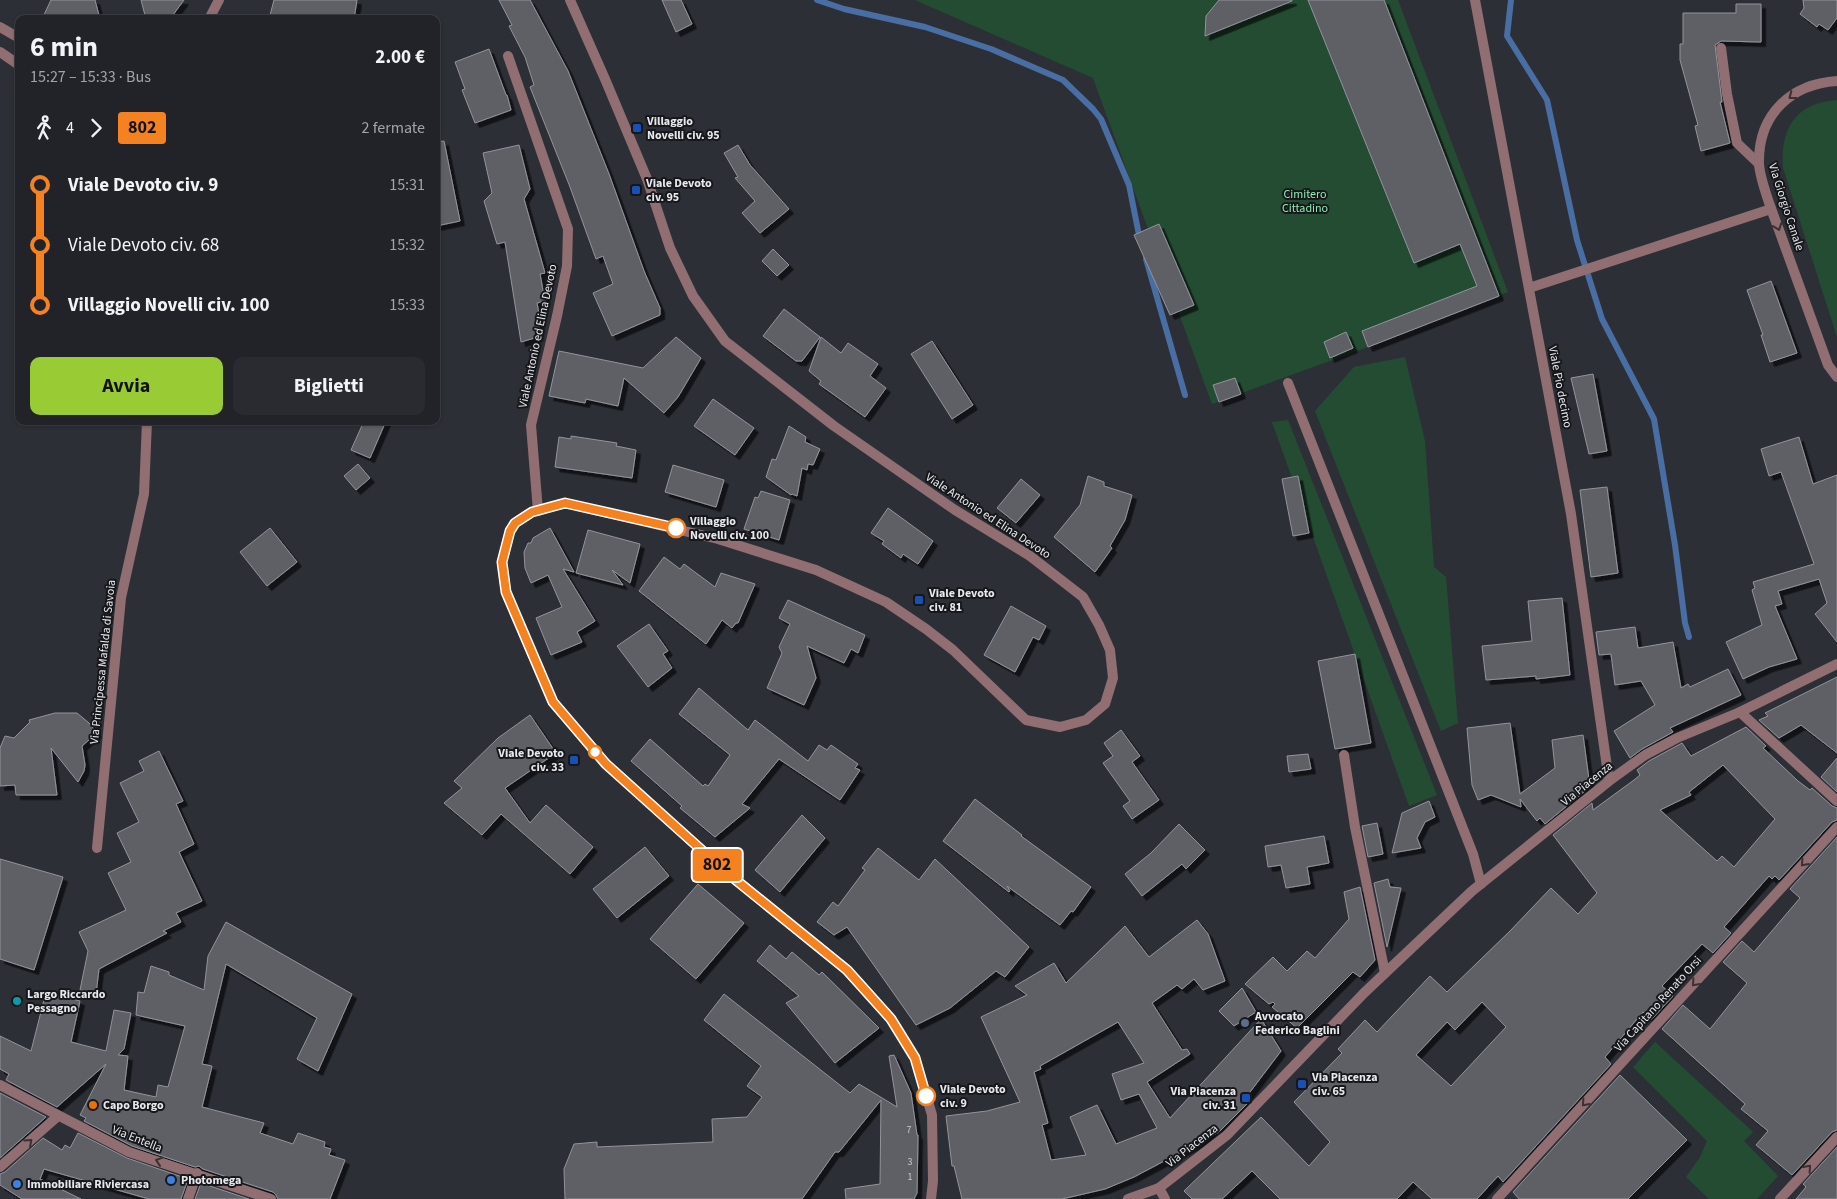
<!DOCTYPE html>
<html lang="it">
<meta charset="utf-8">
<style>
body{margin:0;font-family:"Source Sans 3",sans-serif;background:#2a2b30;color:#f1f3f6;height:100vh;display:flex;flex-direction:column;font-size:19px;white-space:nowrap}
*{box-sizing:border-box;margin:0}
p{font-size:16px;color:#a2a4a8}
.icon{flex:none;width:28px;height:28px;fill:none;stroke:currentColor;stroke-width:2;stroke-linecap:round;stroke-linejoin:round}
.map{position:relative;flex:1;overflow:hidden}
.details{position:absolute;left:15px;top:15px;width:425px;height:410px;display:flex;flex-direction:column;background:#222328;border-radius:10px;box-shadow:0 1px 4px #0004,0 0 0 1px #3f4045}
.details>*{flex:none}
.badge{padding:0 10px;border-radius:4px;font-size:18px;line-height:32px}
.map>.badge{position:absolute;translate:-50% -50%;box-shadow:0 0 0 2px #fff}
.legs{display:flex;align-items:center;gap:8px;height:55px;padding:0 15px;font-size:16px}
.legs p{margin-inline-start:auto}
.head{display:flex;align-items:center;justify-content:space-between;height:85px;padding:0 15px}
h1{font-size:28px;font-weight:700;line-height:38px}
.button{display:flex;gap:10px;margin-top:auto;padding:10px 15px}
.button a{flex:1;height:58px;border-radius:10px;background:#99cb35;color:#111;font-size:20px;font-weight:700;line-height:58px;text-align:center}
.button a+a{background:#2a2b30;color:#f1f3f6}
ul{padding:0 15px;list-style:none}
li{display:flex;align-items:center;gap:18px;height:60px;font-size:19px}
li i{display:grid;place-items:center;width:8px;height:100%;margin:0 6px;background:currentColor}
li i::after{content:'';width:12px;height:12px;margin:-6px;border:4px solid;border-radius:50%;background:#222328}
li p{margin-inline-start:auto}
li:first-child i{background:linear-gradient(#0000 50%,currentColor 0)}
li:last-child i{background:linear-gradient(currentColor 50%,#0000 0)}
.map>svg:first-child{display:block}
</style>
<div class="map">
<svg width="1837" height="1199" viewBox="0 0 1837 1199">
<defs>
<filter id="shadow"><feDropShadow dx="4.5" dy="4.5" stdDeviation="0" flood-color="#0009"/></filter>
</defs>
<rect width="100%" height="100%" fill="#2d2f36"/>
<!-- green -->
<g fill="#244c33">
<polygon points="915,0 1398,0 1508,292 1368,347 1212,404 1093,78"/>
<path d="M1837,100V337L1783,168C1780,129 1795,103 1837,100Z"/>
<polygon points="1405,357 1425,441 1434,567 1446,577 1458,723 1441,731 1315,411 1354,367"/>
<polygon points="1288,420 1437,795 1409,806 1272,422"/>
<polygon points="1655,1042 1753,1132 1744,1141 1778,1176 1757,1199 1709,1199 1686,1177 1700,1157 1707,1141 1633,1067"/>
</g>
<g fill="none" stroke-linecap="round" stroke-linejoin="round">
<!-- stream -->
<g stroke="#496ea3" stroke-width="6">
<polyline points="817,0 844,9 925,27 991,49 1063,80 1093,109 1101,119 1129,185 1140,240"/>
<polyline points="1511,0 1507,36 1547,100 1577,240 1602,319 1654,419 1675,545 1685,623 1689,637"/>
<polyline points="1146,259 1185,395"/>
</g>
</g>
<!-- building -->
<g fill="#5e5e66" stroke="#93949c" fill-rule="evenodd" filter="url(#shadow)">
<polygon points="51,0 95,0 100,19 42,19"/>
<polygon points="141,0 184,0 170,19 146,19"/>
<polygon points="274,0 357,0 354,19 269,19"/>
<polygon points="499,0 530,0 568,71 609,174 644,271 660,308 660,315 612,336 593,293 613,284 603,256 596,259 570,187 530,87 534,85 525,57 509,26 512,25"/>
<polygon points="662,0 681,0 692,24 676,32"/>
<polygon points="1219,0 1292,0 1292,1 1205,36 1206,16"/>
<polygon points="1308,0 1384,0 1499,296 1368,347 1362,331 1477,286 1460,244 1414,263"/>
<polygon points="1803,0 1837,0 1837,18 1828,30 1819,24 1817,27 1800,14 1804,8"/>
<polygon points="1736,4 1761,4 1761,42 1721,41 1715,45 1722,102 1720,102 1730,143 1701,151 1695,126 1698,125 1680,60 1680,44 1683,44 1683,13 1736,13"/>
<polygon points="489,49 506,95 507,95 511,110 475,123 462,90 465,89 455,62"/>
<polygon points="444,141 460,221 436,226 436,142"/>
<polygon points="519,145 530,189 524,199 545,273 540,274 545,301 537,303 540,319 538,337 521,342 505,242 497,244 484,201 492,193 483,153"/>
<polygon points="738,145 750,165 789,209 760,233 742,213 755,201 735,178 738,177 724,153"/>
<polygon points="1159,224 1194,305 1170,315 1134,235"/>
<polygon points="773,249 789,265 777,276 762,261"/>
<polygon points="1771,281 1797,353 1770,362 1761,335 1763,335 1747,290"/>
<polygon points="784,309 820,337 802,361 796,361 763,336"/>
<polygon points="1346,332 1353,348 1330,358 1324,342"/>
<polygon points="676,337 701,358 678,397 664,413 624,378 618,406 586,399 585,403 549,396 559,351 643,368"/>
<polygon points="821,337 841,353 848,343 878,364 870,376 886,388 865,417 819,384 821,381 809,371"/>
<polygon points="932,341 973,405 952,419 911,354"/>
<polygon points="1593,374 1607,451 1589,454 1571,378"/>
<polygon points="1235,378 1241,394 1219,402 1213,385"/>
<polygon points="713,399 754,428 735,455 694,426"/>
<polygon points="364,421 386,421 370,458 351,450"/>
<polygon points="789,426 806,437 805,442 820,449 813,465 808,464 807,470 802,468 797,496 792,494 791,495 766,477 772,459 776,460"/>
<polygon points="571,436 617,443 616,446 636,450 632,478 555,467 559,437 571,439"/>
<polygon points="1799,437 1813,484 1837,475 1837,642 1815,614 1827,603 1819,579 1778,591 1782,604 1775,606 1797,659 1769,667 1743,679 1726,642 1762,625 1752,590 1755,588 1753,582 1814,564 1781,472 1769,476 1761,449"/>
<polygon points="358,464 370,478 356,490 344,476"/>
<polygon points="673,465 724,480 716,507 665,492"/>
<polygon points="1088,476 1104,482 1104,486 1132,495 1125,520 1110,546 1112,548 1095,572 1054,537 1080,505"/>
<polygon points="1298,476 1309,533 1293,536 1282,479"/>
<polygon points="1021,479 1040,495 1016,523 997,508"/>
<polygon points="1607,487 1618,573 1591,577 1580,490"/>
<polygon points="761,491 790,500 779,540 744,529 755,497 758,498"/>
<polygon points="888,508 933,541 918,564 903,554 901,558 882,544 884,541 871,533"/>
<polygon points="270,528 297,562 267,586 240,552"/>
<polygon points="550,528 574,572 563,569 595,621 577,632 582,642 551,655 536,618 562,607 548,575 531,583 525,568 524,552 528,543 531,543 533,538"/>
<polygon points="588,530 640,544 630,583 612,570 623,585 576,573"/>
<polygon points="664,557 680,569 684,564 715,587 721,573 755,584 738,623 736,623 732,628 722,620 706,644 639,591"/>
<polygon points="1562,598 1570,675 1536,679 1536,676 1486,680 1482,646 1532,641 1528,601"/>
<polygon points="788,600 865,635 858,653 851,649 844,663 807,646 816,678 804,705 767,688 782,653 779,647 790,624 779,618"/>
<polygon points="1011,606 1046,626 1039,640 1033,637 1015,672 984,655"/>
<polygon points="649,624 668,651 663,654 672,668 648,687 617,646"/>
<polygon points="1635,627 1638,648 1673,642 1681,688 1688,684 1690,687 1728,669 1741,695 1670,728 1673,732 1642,749 1630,758 1614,731 1655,705 1641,681 1615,685 1611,654 1599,655 1596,632"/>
<polygon points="1355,654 1371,743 1335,749 1318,661"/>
<polygon points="1837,677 1837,753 1801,725 1779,738 1759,720 1768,716 1765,713"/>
<polygon points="699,688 748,730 755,720 808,761 819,745 827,750 831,745 858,764 855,768 860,770 840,800 779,759 742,804 750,808 715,837 680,808 682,806 631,761 650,739 703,786 705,784 708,786 730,755 679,714"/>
<polygon points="55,713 77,713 89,723 97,733 82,746 85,765 84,771 78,782 51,748 57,795 16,795 15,785 0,786 0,748 5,736 14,738 30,722 29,720"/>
<polygon points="530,715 556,753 505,788 530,823 546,805 593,847 570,874 501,814 482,835 444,803 462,788 454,781 498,738"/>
<polygon points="1510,723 1520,794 1555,768 1552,740 1583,735 1590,787 1545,824 1540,818 1537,821 1520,799 1521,807 1491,795 1478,800 1472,785 1467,728"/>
<path d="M1746,727L1766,746L1763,748L1798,781L1810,790L1812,788L1832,806L1837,808V820L1832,822L1779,880L1775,876L1772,879L1769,876L1724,927L1731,933L1713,953L1702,944L1662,986L1673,996L1651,1020L1643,1012L1605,1057L1611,1064L1503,1182L1498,1176L1477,1199H1432L1413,1182L1397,1199H1280L1252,1171L1222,1199H1192L1184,1191L1261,1117L1309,1166L1330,1142L1294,1102L1342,1053L1338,1049L1365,1020L1377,1032L1430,976L1447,992L1510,931L1551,888L1578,914L1597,893L1553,835L1592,803L1593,810L1634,780L1640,775L1637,770L1649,761L1682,743L1691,756ZM1723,765L1775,819L1734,867L1722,856L1717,861L1660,810L1691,795L1689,792ZM1482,1002L1506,1027L1451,1086L1416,1055L1447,1022L1455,1030Z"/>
<polygon points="1121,730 1140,756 1132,762 1159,800 1132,819 1123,806 1130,801 1103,763 1113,756 1104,743"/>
<polygon points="159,751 183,801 176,804 194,844 179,852 202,901 176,913 181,922 163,931 167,933 99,969 96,994 80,990 88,951 79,932 126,910 108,873 131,862 117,833 139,822 120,783 144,771 139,761"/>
<polygon points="1308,754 1311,769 1289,772 1287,756"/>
<polygon points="1837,758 1837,792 1821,777"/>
<polygon points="975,799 1022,835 1021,836 1091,887 1073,912 1071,911 1060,925 1007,886 1010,891 1009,892 943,841"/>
<polygon points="1429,801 1435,817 1425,822 1417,838 1421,848 1392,853 1402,813"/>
<polygon points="802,815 825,838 780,892 755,870"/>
<polygon points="1377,823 1383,854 1368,857 1362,826"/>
<polygon points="1179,824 1205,850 1186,869 1182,864 1142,896 1125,874 1151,853"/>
<polygon points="1324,836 1329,863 1307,867 1310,884 1286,888 1281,865 1268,867 1265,846"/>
<polygon points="1837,837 1837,1130 1832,1132 1792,1175 1756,1145 1768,1131 1741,1109 1745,1104 1662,1029 1683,1005 1710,1029 1747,983 1723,962 1742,941 1754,952 1800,898 1790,889"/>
<polygon points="645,847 669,876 617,918 593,889"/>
<polygon points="878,848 919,880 935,859 1029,947 1005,977 996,971 950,1008 916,1025 847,927 834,935 817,922 833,902 838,906 865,870 862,868"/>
<polygon points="0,859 63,877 34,970 0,959"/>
<polygon points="1388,879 1390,887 1401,888 1387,947 1374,883"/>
<polygon points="698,884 744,923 696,979 650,939"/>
<polygon points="1360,887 1375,960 1360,977 1353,972 1297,1028 1272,1007 1275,1004 1273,1002 1269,1004 1245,984 1273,957 1287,971 1307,951 1315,958 1349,919 1344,892"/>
<path d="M1197,920L1208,934L1225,981L1203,990L1194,979L1182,989L1177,985L1152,1003L1182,1050L1187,1049L1190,1054L1147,1082L1170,1118L1261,1019L1281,1051L1244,1100L1247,1104L1219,1132L1134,1177L1105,1189L1062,1199H962L954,1166H952L946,1116L987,1111L1020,1102L981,1017L1027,995L1015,986L1054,963L1066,983L1125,926L1149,957ZM1118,1022L1144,1063L1112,1074L1121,1100L1139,1094L1157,1128L1116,1144L1097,1105L1070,1117L1086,1155L1051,1160L1042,1125L1048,1123L1034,1072L1041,1069L1040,1066Z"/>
<polygon points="226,922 352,994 318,1071 297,1059 317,1018 226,964 202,1064 212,1066 202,1107 264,1123 260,1133 293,1144 298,1133 325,1142 324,1147 331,1149 329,1155 345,1160 330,1199 278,1199 276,1195 273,1192 203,1169 199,1166 195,1167 132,1146 84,1121 86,1118 80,1115 106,1064 57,1107 6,1080 9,1074 0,1069 0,1036 31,1051 46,992 80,1001 71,1042 106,1051 114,1010 131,1013 124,1049 118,1055 128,1056 124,1090 156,1097 158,1085 168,1087 185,1026 136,1015 138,992 144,993 151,966 169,972 169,975 204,990 208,956"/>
<polygon points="770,945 786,959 792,952 819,975 822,972 879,1028 835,1063 786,1003 799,996 757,961"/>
<polygon points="1242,988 1256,1012 1234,1026 1219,1011"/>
<polygon points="724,994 850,1093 859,1084 897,1107 889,1056 894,1055 911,1093 917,1135 918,1135 917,1193 914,1199 846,1199 845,1189 880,1184 881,1100 839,1152 835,1152 802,1199 565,1199 564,1169 574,1144 597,1142 597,1147 713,1142 712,1119 747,1117 762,1097 747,1086 761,1066 704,1020"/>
<polygon points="1620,1075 1687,1140 1628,1199 1519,1199 1513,1192"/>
<polygon points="0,1093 46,1117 0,1158"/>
<polygon points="78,1133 127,1158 188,1179 181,1199 149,1199 44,1169 40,1179 81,1199 22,1199 0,1185 0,1174 5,1172 43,1138 62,1150 65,1145 70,1148"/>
<polygon points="1837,1147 1837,1199 1796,1199 1806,1187 1803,1184"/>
<polygon points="201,1183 249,1199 195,1199"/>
</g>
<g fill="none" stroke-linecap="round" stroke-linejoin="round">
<!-- pedestrian -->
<polyline stroke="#906e71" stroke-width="10" points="0,1167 58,1116"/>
<!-- minor -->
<g stroke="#906e71" stroke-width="10">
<polyline points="1475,0 1571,514 1609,781"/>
<polyline points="1721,48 1727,94 1737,143 1758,163"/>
<polyline points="0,52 19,65"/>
<polyline points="508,56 568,229 567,266 557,316 531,425 538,511"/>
<path d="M1837,81C1791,84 1759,114 1759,161C1758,176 1773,214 1779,230C1795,275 1812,320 1828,365L1837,377"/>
<polyline points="1529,288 1771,209"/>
<polyline points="1288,383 1473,854 1481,884"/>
<polyline points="1740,712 1837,801"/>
<polyline points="1344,755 1355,827 1385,973"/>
<polyline points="97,848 121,598 144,494 147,421"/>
<polyline points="0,1085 129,1152 271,1199"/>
<polyline points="1159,1188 1165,1199"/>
<polyline points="188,1199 197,1173"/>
<polyline points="1497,1199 1837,827"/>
<polyline points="1780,1199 1837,1137"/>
</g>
<!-- tertiary -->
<g stroke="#906e71" stroke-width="10">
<polyline points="570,0 605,79 647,179 670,248 693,296 725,341 834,426 955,510 1030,556 1083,597 1099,625 1110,650 1113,678 1105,704 1086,720 1060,727 1026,720 953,650 926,629 886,602 816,570 718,539 565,503 532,512 515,523 510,531 502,562 506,592 553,702 605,764 726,872 847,970 891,1019 915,1058 932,1115 933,1181 931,1199"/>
<polyline points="209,19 219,0"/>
<polyline points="0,27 19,38"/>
<polyline points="1128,1199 1159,1188 1227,1135 1364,993 1472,891 1609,781 1645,755 1677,738 1740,712 1837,664"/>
</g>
</g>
<!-- one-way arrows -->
<defs><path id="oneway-chevron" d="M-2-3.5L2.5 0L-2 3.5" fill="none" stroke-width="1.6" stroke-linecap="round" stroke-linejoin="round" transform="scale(1.25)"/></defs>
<g stroke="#3b3134">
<use href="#oneway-chevron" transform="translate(1792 96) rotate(143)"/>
<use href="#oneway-chevron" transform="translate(1778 227) rotate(70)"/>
<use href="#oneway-chevron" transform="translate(1804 863) rotate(132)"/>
<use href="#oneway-chevron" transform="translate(1695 983) rotate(132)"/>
<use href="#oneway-chevron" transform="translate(1585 1103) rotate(132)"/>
<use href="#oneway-chevron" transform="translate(29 1142) rotate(-42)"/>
<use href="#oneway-chevron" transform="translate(159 1161) rotate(-162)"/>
<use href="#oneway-chevron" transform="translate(1808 1168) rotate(-48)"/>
</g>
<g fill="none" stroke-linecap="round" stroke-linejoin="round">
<!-- line-1 casing -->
<g stroke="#fff" stroke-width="11">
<polyline id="line-1" points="676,528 565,503 532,512 515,523 510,531 502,562 506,592 553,702 606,764 726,872 847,970 891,1019 915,1058 926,1096"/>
</g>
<!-- line-1 -->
<use href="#line-1" stroke="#f58220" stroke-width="8"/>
</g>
<!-- markers -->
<g fill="#1a4fb4" stroke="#16171a" stroke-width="2">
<rect x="632" y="123" width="10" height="10" rx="2.5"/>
<rect x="631" y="185" width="10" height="10" rx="2.5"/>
<rect x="914" y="595" width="10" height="10" rx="2.5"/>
<rect x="569" y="755" width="10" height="10" rx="2.5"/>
<rect x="1297" y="1079" width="10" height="10" rx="2.5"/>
<rect x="1241" y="1093" width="10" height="10" rx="2.5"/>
</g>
<g fill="#fff" stroke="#f58220" stroke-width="2.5">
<circle cx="676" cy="528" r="9"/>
<circle cx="595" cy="752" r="6"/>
<circle cx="926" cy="1096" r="9"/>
</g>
<circle fill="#0f9aa8" stroke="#16171a" stroke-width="2" cx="17" cy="1001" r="5"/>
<circle fill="#5c6f8a" stroke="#16171a" stroke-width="2" cx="1245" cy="1023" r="5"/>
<circle fill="#e8710a" stroke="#16171a" stroke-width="2" cx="93" cy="1105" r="5"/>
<g fill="#3f7fe0" stroke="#16171a" stroke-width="2">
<circle cx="171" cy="1180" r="5"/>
<circle cx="17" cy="1184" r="5"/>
</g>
<g text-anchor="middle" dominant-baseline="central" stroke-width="4" stroke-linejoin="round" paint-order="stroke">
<!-- number labels -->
<g font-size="10" fill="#c6c6cc">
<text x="909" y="1130">7</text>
<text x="910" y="1162">3</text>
<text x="910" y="1177">1</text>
</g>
<!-- poi labels -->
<g font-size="12" font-weight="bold" fill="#e8e9ee" stroke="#16171a" text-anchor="start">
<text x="647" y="121">Villaggio<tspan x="647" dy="14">Novelli civ. 95</tspan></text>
<text x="646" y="183">Viale Devoto<tspan x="646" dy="14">civ. 95</tspan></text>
<text x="929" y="593">Viale Devoto<tspan x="929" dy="14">civ. 81</tspan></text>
<text x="564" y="753" text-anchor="end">Viale Devoto<tspan x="564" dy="14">civ. 33</tspan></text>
<text x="27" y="994">Largo Riccardo<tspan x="27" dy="14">Pessagno</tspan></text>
<text x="1255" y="1016">Avvocato<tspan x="1255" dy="14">Federico Baglini</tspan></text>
<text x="1312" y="1077">Via Piacenza<tspan x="1312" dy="14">civ. 65</tspan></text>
<text x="1236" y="1091" text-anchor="end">Via Piacenza<tspan x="1236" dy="14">civ. 31</tspan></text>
<text x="103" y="1105">Capo Borgo</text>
<text x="181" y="1180">Photomega</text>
<text x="27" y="1184">Immobiliare Riviercasa</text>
</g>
<!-- park labels -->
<g font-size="12" fill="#8decb0" stroke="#16171a">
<text x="1305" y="194">Cimitero<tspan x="1305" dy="14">Cittadino</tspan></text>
</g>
<!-- street labels -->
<g font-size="12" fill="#e8e9ee" stroke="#16171a">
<text transform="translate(1786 207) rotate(72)">Via Giorgio Canale</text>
<text transform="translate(538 336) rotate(-78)">Viale Antonio ed Elina Devoto</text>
<text transform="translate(1560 387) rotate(79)">Viale Pio decimo</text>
<text transform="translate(988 516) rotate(33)">Viale Antonio ed Elina Devoto</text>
<text transform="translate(103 662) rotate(-84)">Via Principessa Mafalda di Savoia</text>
<text transform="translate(1587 784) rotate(-39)">Via Piacenza</text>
<text transform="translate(1658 1004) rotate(-48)">Via Capitano Renato Orsi</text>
<text transform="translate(137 1139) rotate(22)">Via Entella</text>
<text transform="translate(1192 1146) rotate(-38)">Via Piacenza</text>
</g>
<!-- stop labels -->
<g font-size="12" font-weight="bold" fill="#e8e9ee" stroke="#16171a" text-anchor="start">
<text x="690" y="521">Villaggio<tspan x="690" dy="14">Novelli civ. 100</tspan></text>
<text x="940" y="1089">Viale Devoto<tspan x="940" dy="14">civ. 9</tspan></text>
</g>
</g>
</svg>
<b class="badge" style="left:717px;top:865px;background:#f58220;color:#111">802</b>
<section class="details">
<div class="head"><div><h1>6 min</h1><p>15:27 – 15:33 · Bus</p></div><b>2.00 €</b></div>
<div class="legs"><svg class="icon" aria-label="walk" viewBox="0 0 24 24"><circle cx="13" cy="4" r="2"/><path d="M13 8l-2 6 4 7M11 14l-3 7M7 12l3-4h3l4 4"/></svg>4<svg class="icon" aria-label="forward" viewBox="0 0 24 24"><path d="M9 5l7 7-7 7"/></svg><b class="badge" style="background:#f58220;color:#111">802</b><p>2 fermate</p></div>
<ul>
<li><i style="color:#f58220"></i><b>Viale Devoto civ. 9</b><p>15:31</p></li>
<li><i style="color:#f58220"></i><span>Viale Devoto civ. 68</span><p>15:32</p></li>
<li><i style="color:#f58220"></i><b>Villaggio Novelli civ. 100</b><p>15:33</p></li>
</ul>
<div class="button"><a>Avvia</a><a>Biglietti</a></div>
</section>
</div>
